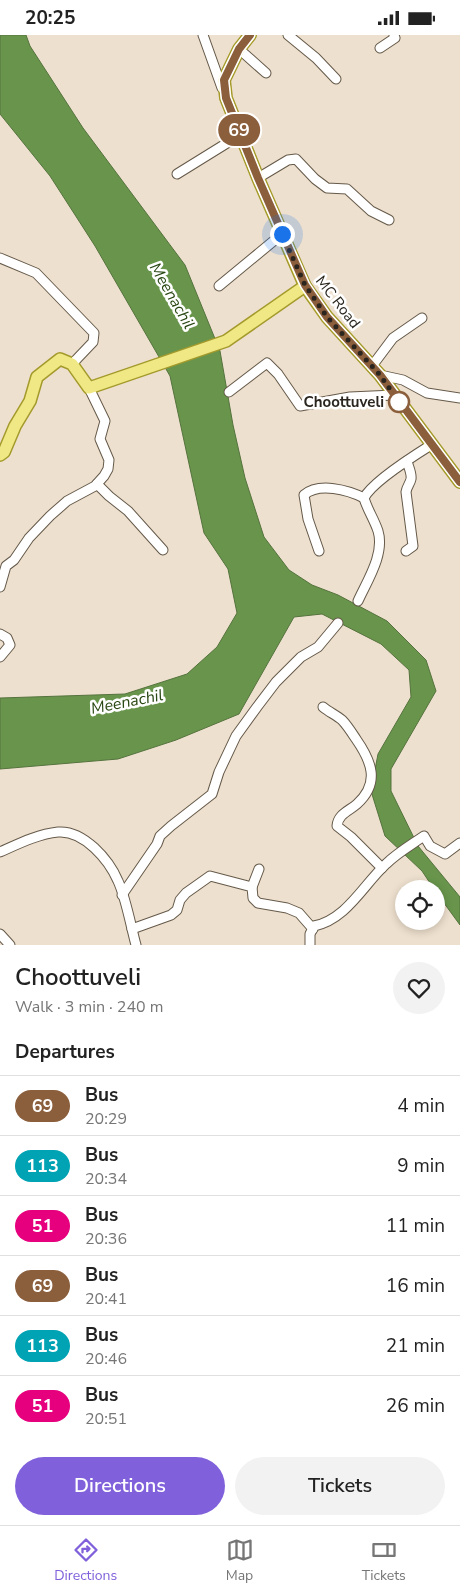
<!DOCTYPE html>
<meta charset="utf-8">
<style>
body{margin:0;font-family:"Nunito Sans",sans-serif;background:#f2f2f2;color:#222;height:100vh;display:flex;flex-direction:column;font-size:19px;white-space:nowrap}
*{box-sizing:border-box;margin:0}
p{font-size:16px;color:#767676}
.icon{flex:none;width:28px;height:28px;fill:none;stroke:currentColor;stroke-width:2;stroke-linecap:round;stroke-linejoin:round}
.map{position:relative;height:910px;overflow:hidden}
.details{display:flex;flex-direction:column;background:#fff;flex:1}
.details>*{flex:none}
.badge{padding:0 10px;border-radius:16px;font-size:18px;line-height:32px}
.controls{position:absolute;left:395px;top:845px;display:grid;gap:10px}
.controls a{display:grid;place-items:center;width:50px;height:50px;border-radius:50%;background:#fff;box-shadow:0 2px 8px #0003;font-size:25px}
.you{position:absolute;width:25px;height:25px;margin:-12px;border:4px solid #fff;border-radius:50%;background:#1a73e8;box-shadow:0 0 0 8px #1a73e833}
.map>.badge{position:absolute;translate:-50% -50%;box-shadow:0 0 0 2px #fff}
h2{padding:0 15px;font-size:19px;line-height:45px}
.round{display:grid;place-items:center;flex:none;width:52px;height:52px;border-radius:26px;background:#f2f2f2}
.headline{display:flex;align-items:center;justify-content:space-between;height:85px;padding:0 15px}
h1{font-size:24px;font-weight:600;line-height:38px}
.cta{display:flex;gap:10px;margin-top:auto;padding:10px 15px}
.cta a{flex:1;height:58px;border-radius:30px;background:#8061db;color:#fff;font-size:20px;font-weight:600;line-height:58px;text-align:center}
.cta a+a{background:#f2f2f2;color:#222}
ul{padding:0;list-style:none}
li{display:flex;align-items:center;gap:15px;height:60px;padding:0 15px;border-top:1px solid #e0e0e0}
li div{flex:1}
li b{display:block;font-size:19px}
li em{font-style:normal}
li .badge{min-width:55px;font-weight:700;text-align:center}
.status{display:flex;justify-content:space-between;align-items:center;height:35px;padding:0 25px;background:#fff;direction:ltr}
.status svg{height:14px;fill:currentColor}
.dock{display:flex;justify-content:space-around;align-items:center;height:70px;border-top:1px solid #e0e0e0;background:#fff;font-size:14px;color:#767676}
.dock a{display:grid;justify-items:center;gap:2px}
.dock .active{color:#8061db}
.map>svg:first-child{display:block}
</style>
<div class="status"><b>20:25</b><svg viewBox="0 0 49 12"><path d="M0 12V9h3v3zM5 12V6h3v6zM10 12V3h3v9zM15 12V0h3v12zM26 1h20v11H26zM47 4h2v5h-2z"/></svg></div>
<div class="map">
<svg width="460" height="910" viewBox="0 0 460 910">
<rect width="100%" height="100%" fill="#eee0ce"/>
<!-- water -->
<polygon fill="#68954b" stroke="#55733e" points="0,0 26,0 30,11 83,93 185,230 220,316 233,390 245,443 264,502 289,535 312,550 338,560 387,586 426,625 436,656 391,734 391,756 418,811 460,862 460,890 436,857 436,854 434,854 422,836 385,801 371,756 378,719 411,662 409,635 381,609 322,579 294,582 239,679 176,705 118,724 0,734 0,663 125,659 187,639 217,612 237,578 228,534 204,498 170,341 95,211 50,141 0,79"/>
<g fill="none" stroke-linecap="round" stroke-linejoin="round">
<!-- minor casing -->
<g stroke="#655949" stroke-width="11">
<g id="minor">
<polyline points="203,0 222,53"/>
<polyline points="288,0 316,23 336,44"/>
<polyline points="380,13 395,3 394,0"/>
<polyline points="239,14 266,38"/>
<polyline points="177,139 240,100"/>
<polyline points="258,143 288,125 296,124 315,144 327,153 347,154 371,176 389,185"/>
<polyline points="0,223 36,238 94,298 93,307 72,329"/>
<polyline points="219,251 282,199"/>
<polyline points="372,331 393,303 422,283"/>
<polyline points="380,340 403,345 427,358 460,363"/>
<polyline points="229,357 267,328 278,339 300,371 350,362 394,360"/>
<polyline points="97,449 109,461 128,476 163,515"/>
<path d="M319,516L308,484L304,460C319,447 348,455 364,463"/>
<path d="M406,516L413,511L406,457C407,451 410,449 411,444C412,438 408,431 407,426"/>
<polyline points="0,552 6,531 14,525 29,503 50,481 67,466 95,451 104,441 108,434 109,425 100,404 105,386 89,353"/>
<path d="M358,566C367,546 385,519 378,496C374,484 367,474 364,463C372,447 415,420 431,410"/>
<polyline points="0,599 7,603 10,610 0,622"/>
<path d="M323,672C329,677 336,680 342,685C347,690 352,698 356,704C372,727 380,748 357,769C349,776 338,779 337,791L351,802L382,833"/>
<path d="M0,817C18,809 38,799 58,797C84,795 109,825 118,846C126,863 131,892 136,910"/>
<polyline points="252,852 259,834"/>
<polyline points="122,860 157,809 160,801 171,791 212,759 219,737 236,701 257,672 276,647 301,622 318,612 338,588"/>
<polyline points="132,894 171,880 177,875 180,865 186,858 210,841 252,852 253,863 258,868 287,873 299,878 313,894"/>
<polyline points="0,899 10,910"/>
<path d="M310,910V899L314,891C347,884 363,850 386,829C397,818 411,810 424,801L430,811L445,819L460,808"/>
</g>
</g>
<!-- major casing -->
<g stroke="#a49a2c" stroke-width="14">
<g id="major">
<polyline points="250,0 239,14 224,45 226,63 258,143 305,251 327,282 380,340 460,447"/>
<polyline points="0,420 4,417 15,391 30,366 37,342 60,324 72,329 89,353 226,306 305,251"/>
</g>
</g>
<!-- minor -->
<use href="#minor" stroke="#fff" stroke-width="9"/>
<!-- major -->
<use href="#major" stroke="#efe885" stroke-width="11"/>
</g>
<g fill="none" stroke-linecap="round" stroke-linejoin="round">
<!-- line casing -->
<g stroke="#fff" stroke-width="11">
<polyline id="line" points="250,0 239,14 224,45 226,63 258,143 305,250 327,282 380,340 460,447"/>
</g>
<!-- line -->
<use href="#line" stroke="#8b5e3c" stroke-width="8"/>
<!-- walk -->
<polyline stroke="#2a251e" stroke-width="5" stroke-dasharray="0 9" points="282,199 305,250 327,282 380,340 399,367"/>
</g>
<!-- markers -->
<circle fill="#fff" stroke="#8b5e3c" stroke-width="2.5" cx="399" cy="367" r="10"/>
<g text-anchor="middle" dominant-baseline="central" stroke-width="5" stroke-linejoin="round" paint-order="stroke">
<!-- street labels -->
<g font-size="15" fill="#2a251e" stroke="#fff">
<text transform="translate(338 267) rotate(52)">MC Road</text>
</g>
<!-- stop labels -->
<g font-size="15" font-weight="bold" fill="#2a251e" stroke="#fff" text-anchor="end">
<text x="384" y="367">Choottuveli</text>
</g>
<!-- water labels -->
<g font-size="16" font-style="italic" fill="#294713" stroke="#fff">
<text transform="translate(172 261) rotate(60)">Meenachil</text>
<text transform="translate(127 667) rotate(-11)">Meenachil</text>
</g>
</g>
</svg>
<div class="controls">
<a><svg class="icon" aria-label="locate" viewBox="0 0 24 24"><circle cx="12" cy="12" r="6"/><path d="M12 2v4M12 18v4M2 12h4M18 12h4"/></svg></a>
</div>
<div class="you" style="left:282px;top:199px"></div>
<b class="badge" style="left:239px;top:95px;background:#8b5e3c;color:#fff">69</b>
</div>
<section class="details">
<div class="headline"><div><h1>Choottuveli</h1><p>Walk · 3 min · 240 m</p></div><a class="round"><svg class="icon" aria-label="heart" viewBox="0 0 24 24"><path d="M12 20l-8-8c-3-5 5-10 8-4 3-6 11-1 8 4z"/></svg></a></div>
<h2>Departures</h2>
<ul>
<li><span class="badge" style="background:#8b5e3c;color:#fff">69</span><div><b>Bus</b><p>20:29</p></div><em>4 min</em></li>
<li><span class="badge" style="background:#00a3b4;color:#fff">113</span><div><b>Bus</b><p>20:34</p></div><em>9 min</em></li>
<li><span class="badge" style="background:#e6007e;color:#fff">51</span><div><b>Bus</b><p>20:36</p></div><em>11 min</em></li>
<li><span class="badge" style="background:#8b5e3c;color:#fff">69</span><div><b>Bus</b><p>20:41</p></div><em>16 min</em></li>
<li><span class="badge" style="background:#00a3b4;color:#fff">113</span><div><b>Bus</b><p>20:46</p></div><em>21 min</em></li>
<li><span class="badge" style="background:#e6007e;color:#fff">51</span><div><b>Bus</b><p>20:51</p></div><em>26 min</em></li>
</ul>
<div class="cta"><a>Directions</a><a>Tickets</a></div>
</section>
<nav class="dock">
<a class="active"><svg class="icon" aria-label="directions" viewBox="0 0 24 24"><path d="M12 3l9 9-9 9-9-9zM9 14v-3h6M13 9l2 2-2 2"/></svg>Directions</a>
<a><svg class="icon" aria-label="map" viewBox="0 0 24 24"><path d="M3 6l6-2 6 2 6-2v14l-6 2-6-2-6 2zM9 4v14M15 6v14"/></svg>Map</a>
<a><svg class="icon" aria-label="tickets" viewBox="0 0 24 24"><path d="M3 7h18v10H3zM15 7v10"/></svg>Tickets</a>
</nav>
